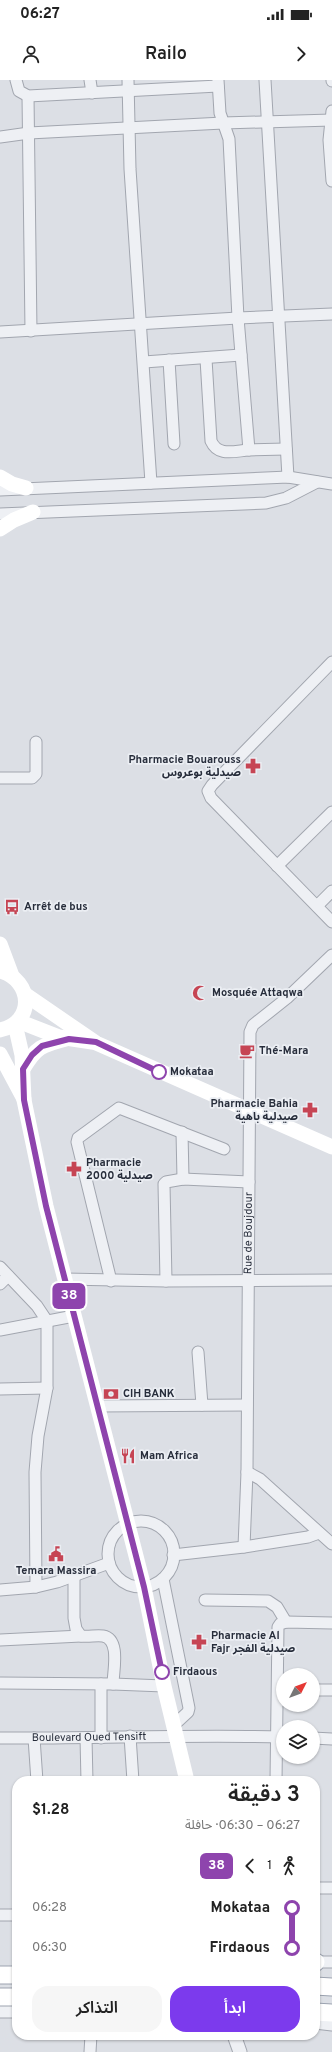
<!DOCTYPE html>
<html lang="ar">
<meta charset="utf-8">
<style>
body{margin:0;font-family:Overpass,"Noto Sans Arabic",sans-serif;background:#f6f6f6;color:#222;direction:rtl;height:100vh;display:flex;flex-direction:column;font-size:15px;white-space:nowrap}
*{box-sizing:border-box;margin:0}
p{font-size:13px;color:#767676}
.icon{flex:none;width:22px;height:22px;fill:none;stroke:currentColor;stroke-width:2;stroke-linecap:round;stroke-linejoin:round}
.map{position:relative;flex:1;overflow:hidden;direction:ltr}
.drawer{position:absolute;left:12px;top:1696px;width:308px;height:264px;display:flex;flex-direction:column;background:#fff;border-radius:16px;box-shadow:0 1px 3px #0004;direction:rtl}
.drawer>*{flex:none}
.badge{padding:0 8px;border-radius:6px;font-size:14px;line-height:26px}
.needle{width:26px;rotate:48deg}
.buttons{position:absolute;left:276px;top:1588px;display:grid;gap:8px}
.buttons a{display:grid;place-items:center;width:44px;height:44px;border-radius:50%;background:#fff;box-shadow:0 1px 3px #0004;font-size:20px}
.map>.badge{position:absolute;translate:-50% -50%;box-shadow:0 0 0 2px #fff}
.legs{display:flex;align-items:center;gap:6px;height:44px;padding:0 20px;font-size:13px}
.legs p{margin-inline-start:auto}
.headline{display:flex;align-items:center;justify-content:space-between;height:68px;padding:0 20px}
h1{font-size:22px;font-weight:600;line-height:30px}
.button{display:flex;gap:8px;margin-top:auto;padding:8px 20px}
.button a{flex:1;height:46px;border-radius:16px;background:#7c3aed;color:#fff;font-size:16px;font-weight:600;line-height:46px;text-align:center}
.button a+a{background:#f6f6f6;color:#222}
ul{padding:0 20px;list-style:none}
li{display:flex;align-items:center;gap:14px;height:40px;font-size:15px}
li i{display:grid;place-items:center;width:6px;height:100%;margin:0 5px;background:currentColor}
li i::after{content:'';width:10px;height:10px;margin:-5px;border:3px solid;border-radius:50%;background:#fff}
li p{margin-inline-start:auto}
li:first-child i{background:linear-gradient(#0000 50%,currentColor 0)}
li:last-child i{background:linear-gradient(currentColor 50%,#0000 0)}
.status{display:flex;justify-content:space-between;align-items:center;height:28px;padding:0 20px;background:#fff;direction:ltr}
.status svg{height:11px;fill:currentColor}
header{display:flex;justify-content:space-between;align-items:center;height:52px;padding:0 20px;background:#fff;font-size:18px;font-weight:600}
.map>svg:first-child{display:block}
</style>
<div class="status"><b>06:27</b><svg viewBox="0 0 49 12"><path d="M0 12V9h3v3zM5 12V6h3v6zM10 12V3h3v9zM15 12V0h3v12zM26 1h20v11H26zM47 4h2v5h-2z"/></svg></div>
<header><svg class="icon" aria-label="forward" viewBox="0 0 24 24"><path d="M9 5l7 7-7 7"/></svg>Railo<svg class="icon" aria-label="person" viewBox="0 0 24 24"><circle cx="12" cy="8" r="4"/><path d="M4 21q1-7 8-7t8 7"/></svg></header>
<div class="map">
<svg width="332" height="1972" viewBox="0 0 332 1972">
<rect width="100%" height="100%" fill="#dcdfe5"/>
<g fill="none" stroke-linecap="round" stroke-linejoin="round">
<!-- minor casing -->
<g stroke="#a2a6af" stroke-width="13">
<g id="minor">
<polyline points="16,0 19,11 28,16 218,6"/>
<polyline points="90,0 92,13"/>
<polyline points="128,0 130,89 151,403"/>
<polyline points="218,0 220,33 229,59 238,238 249,370 286,369"/>
<polyline points="265,0 288,397"/>
<polyline points="332,0 332,1"/>
<polyline points="28,16 31,251"/>
<polyline points="332,31 329,60 332,101"/>
<polyline points="0,57 29,53 223,43 332,40"/>
<polyline points="0,252 238,238 332,234"/>
<path d="M206,279L211,361C218,377 234,371 249,370"/>
<polyline points="169,280 174,364"/>
<polyline points="144,282 241,275"/>
<polyline points="0,410 288,397 332,404"/>
<polyline points="0,434 266,423 286,418 317,402"/>
<polyline points="332,582 212,705 208,711 211,718 332,842"/>
<polyline points="0,698 32,698 36,694 36,662"/>
<polyline points="277,786 332,732"/>
<polyline points="317,826 332,811"/>
<polyline points="182,1052 183,1099"/>
<polyline points="0,1187 37,1226 47,1241 47,1308 38,1356 35,1392 36,1507"/>
<polyline points="65,1199 166,1201 332,1200"/>
<polyline points="111,1201 77,1062 78,1058 119,1028 224,1069"/>
<polyline points="166,1201 164,1104 166,1102 183,1099 249,1102"/>
<polyline points="0,1204 8,1196"/>
<polyline points="0,1250 74,1236"/>
<polyline points="198,1272 202,1325"/>
<polyline points="0,1309 47,1308"/>
<polyline points="97,1326 247,1325"/>
<polyline points="247,1392 260,1399 332,1464"/>
<circle cx="141" cy="1474" r="33"/>
<path id="s1" d="M244,1467L247,1392L250,952L253,945L287,918L332,875"/>
<polyline points="173,1475 244,1467 308,1457 319,1453"/>
<polyline points="163,1499 189,1628 188,1632 174,1645"/>
<polyline points="0,1510 36,1507 57,1502 109,1483"/>
<polyline points="205,1520 268,1521 277,1527 286,1542"/>
<polyline points="0,1560 81,1556"/>
<path d="M0,1603L113,1604C113,1592 121,1559 103,1556C96,1555 89,1557 81,1556L76,1549L74,1538V1496"/>
<polyline points="113,1604 164,1606"/>
<polyline points="313,1610 332,1610"/>
<polyline points="130,1656 133,1701"/>
<path id="s2" d="M0,1658C94,1659 189,1654 283,1657"/>
<polyline points="34,1658 37,1701"/>
<polyline points="86,1658 87,1701"/>
<polyline points="101,1658 101,1604"/>
<polyline points="313,1658 332,1659"/>
<polyline points="276,1701 278,1547 280,1544 286,1542 332,1543"/>
<polyline points="315,1808 332,1808"/>
<polyline points="0,1835 17,1835"/>
<polyline points="315,1882 332,1882"/>
<polyline points="0,1932 17,1932"/>
<polyline points="315,1943 332,1945"/>
<polyline points="90,1972 91,1955"/>
</g>
</g>
<!-- tertiary casing -->
<g stroke="#a2a6af" stroke-width="15">
<polyline id="tertiary" points="234,1955 240,1972"/>
</g>
<!-- primary casing -->
<g stroke="#9ca3b0" stroke-width="19">
<g id="primary">
<polyline points="315,1883 316,1882"/>
<polyline points="0,1895 17,1895"/>
<polyline points="315,1906 332,1907"/>
<polyline points="0,1917 17,1917"/>
<polyline points="315,1932 332,1933"/>
</g>
</g>
<!-- minor -->
<use href="#minor" stroke="#eef0f4" stroke-width="11"/>
<!-- tertiary -->
<use href="#tertiary" stroke="#eef0f4" stroke-width="13"/>
<!-- secondary -->
<g stroke="#fff" stroke-width="15">
<polyline points="0,397 12,404 26,408"/>
<polyline points="0,449 14,440 33,432"/>
<polyline points="0,864 12,896"/>
<path d="M0,891C33,900 35,943 0,950"/>
<polyline points="26,915 96,963 332,1067"/>
<polyline points="18,941 59,957 92,962"/>
<polyline points="15,944 22,975 24,1020 46,1126 144,1507 164,1606 187,1701"/>
<polyline points="0,974 24,1019"/>
<path d="M23,989C36,967 42,965 66,959"/>
</g>
<!-- primary -->
<use href="#primary" stroke="#fff" stroke-width="17"/>
</g>
<g fill="none" stroke-linecap="round" stroke-linejoin="round">
<!-- line-1 casing -->
<g stroke="#fff" stroke-width="9">
<polyline id="line-1" points="159,992 96,962 69,959 42,966 32,975 23,989 24,1020 46,1126 144,1507 162,1592"/>
</g>
<!-- line-1 -->
<use href="#line-1" stroke="#8e44ad" stroke-width="6"/>
</g>
<!-- icons -->
<defs>
<g id="pharmacy-bare" transform="scale(1.2)"><path d="M-2-6h4v4h4v4h-4v4h-4v-4h-4v-4h4Z" fill="#c64554" stroke="#ebeef3" stroke-width="2.5" paint-order="stroke"/></g>
<g id="bus-bare" transform="scale(1.2)"><path d="M-5-6H5V4H4V6H2V4H-2V6H-4V4H-5ZM-3.5-4V0h7V-4ZM-3.5 1.2v1.5H-2V1.2ZM2 1.2v1.5H3.5V1.2Z" fill="#c64554" stroke="#ebeef3" stroke-width="2.5" paint-order="stroke"/></g>
<g id="mosque-bare" transform="scale(1.2)"><path d="M3.5-4.9A6 6 0 1 0 3.5 4.9A5 5 0 1 1 3.5-4.9Z" fill="#c64554" stroke="#ebeef3" stroke-width="2.5" paint-order="stroke"/></g>
<g id="cafe-bare" transform="scale(1.2)"><path d="M-5.5-4.5H6V0H3Q3 3.5 0 3.5H-2.5Q-5.5 3.5-5.5 0ZM3-3.2v2h1.7v-2ZM-6 4.5H4V6H-6Z" fill="#c64554" stroke="#ebeef3" stroke-width="2.5" paint-order="stroke"/></g>
<g id="bank-bare" transform="scale(1.2)"><path d="M-6-4H6V4H-6ZM0-2.3a2.3 2.3 0 1 0 0 4.6a2.3 2.3 0 1 0 0-4.6Z" fill="#c64554" stroke="#ebeef3" stroke-width="2.5" paint-order="stroke"/></g>
<g id="restaurant-bare" transform="scale(1.2)"><path d="M-5-6h1v4h1v-4h1v4h1v-4h1v5L-1.5 .5V6h-2V.5L-5-1ZM5-6V6H3V1.5H1.5Q1.5-4 5-6Z" fill="#c64554" stroke="#ebeef3" stroke-width="2.5" paint-order="stroke"/></g>
<g id="civic-bare" transform="scale(1.2)"><path d="M-.6-6.5H3V-4.5H.6V-3L4-1V1h2V6H-6V1h2V-1L-.6-3ZM-1.2 2.5V6h2.4V2.5Z" fill="#c64554" stroke="#ebeef3" stroke-width="2.5" paint-order="stroke"/></g>
</defs>
<g fill-rule="evenodd">
<use href="#pharmacy-bare" x="253" y="686"/>
<use href="#bus-bare" x="12" y="827"/>
<use href="#mosque-bare" x="200" y="913"/>
<use href="#cafe-bare" x="247" y="971"/>
<use href="#pharmacy-bare" x="310" y="1030"/>
<use href="#pharmacy-bare" x="74" y="1089"/>
<use href="#bank-bare" x="111" y="1314"/>
<use href="#restaurant-bare" x="128" y="1376"/>
<use href="#civic-bare" x="56" y="1474"/>
<use href="#pharmacy-bare" x="199" y="1562"/>
</g>
<!-- markers -->
<g fill="#fff" stroke="#8e44ad" stroke-width="2">
<circle cx="159" cy="992" r="7"/>
<circle cx="162" cy="1592" r="7"/>
</g>
<g text-anchor="middle" dominant-baseline="central" stroke-width="3.5" stroke-linejoin="round" paint-order="stroke">
<!-- poi labels -->
<g font-size="11" font-weight="bold" fill="#272d3b" stroke="#ebeef3" text-anchor="start">
<text x="241" y="680" text-anchor="end">Pharmacie Bouarouss<tspan x="241" dy="13">صيدلية بوعروس</tspan></text>
<text x="24" y="827">Arrêt de bus</text>
<text x="212" y="913">Mosquée Attaqwa</text>
<text x="259" y="971">Thé-Mara</text>
<text x="298" y="1024" text-anchor="end">Pharmacie Bahia<tspan x="298" dy="13">صيدلية باهية</tspan></text>
<text x="86" y="1083">Pharmacie<tspan x="86" dy="13">2000 صيدلية</tspan></text>
<text x="123" y="1314">CIH BANK</text>
<text x="140" y="1376">Mam Africa</text>
<text x="56" y="1491" text-anchor="middle">Temara Massira</text>
<text x="211" y="1556">Pharmacie Al<tspan x="211" dy="13">Fajr صيدلية الفجر</tspan></text>
</g>
<!-- stop labels -->
<g font-size="11" font-weight="bold" fill="#272d3b" stroke="#ebeef3" text-anchor="start">
<text x="170" y="992">Mokataa</text>
<text x="173" y="1592">Firdaous</text>
</g>
<!-- street labels -->
<g font-size="11" fill="#272d3b" stroke="#ebeef3">
<text stroke="none"><textPath href="#s1" startOffset="314">Rue de Boujdour</textPath></text>
<text stroke="none"><textPath href="#s2" startOffset="89">Boulevard Oued Tensift</textPath></text>
</g>
</g>
</svg>
<div class="buttons">
<a><svg class="needle" viewBox="-14 -14 28 28"><path d="M0-13l5 13h-10z" fill="#e53935"/><path d="M0 13l5-13h-10z" fill="#767676"/></svg></a>
<a><svg class="icon" aria-label="layers" viewBox="0 0 24 24"><path d="M12 4l9 5-9 5-9-5zM3 14l9 5 9-5"/></svg></a>
</div>
<b class="badge" style="left:69px;top:1216px;background:#8e44ad;color:#fff">38</b>
<section class="drawer">
<div class="headline"><div><h1>3 دقيقة</h1><p>06:27 – 06:30 · حافلة</p></div><b>$1.28</b></div>
<div class="legs"><svg class="icon" aria-label="walk" viewBox="0 0 24 24"><circle cx="13" cy="4" r="2"/><path d="M13 8l-2 6 4 7M11 14l-3 7M7 12l3-4h3l4 4"/></svg>1<svg class="icon" aria-label="back" viewBox="0 0 24 24"><path d="M15 5l-7 7 7 7"/></svg><b class="badge" style="background:#8e44ad;color:#fff">38</b></div>
<ul>
<li><i style="color:#8e44ad"></i><b>Mokataa</b><p>06:28</p></li>
<li><i style="color:#8e44ad"></i><b>Firdaous</b><p>06:30</p></li>
</ul>
<div class="button"><a>ابدأ</a><a>التذاكر</a></div>
</section>
</div>
